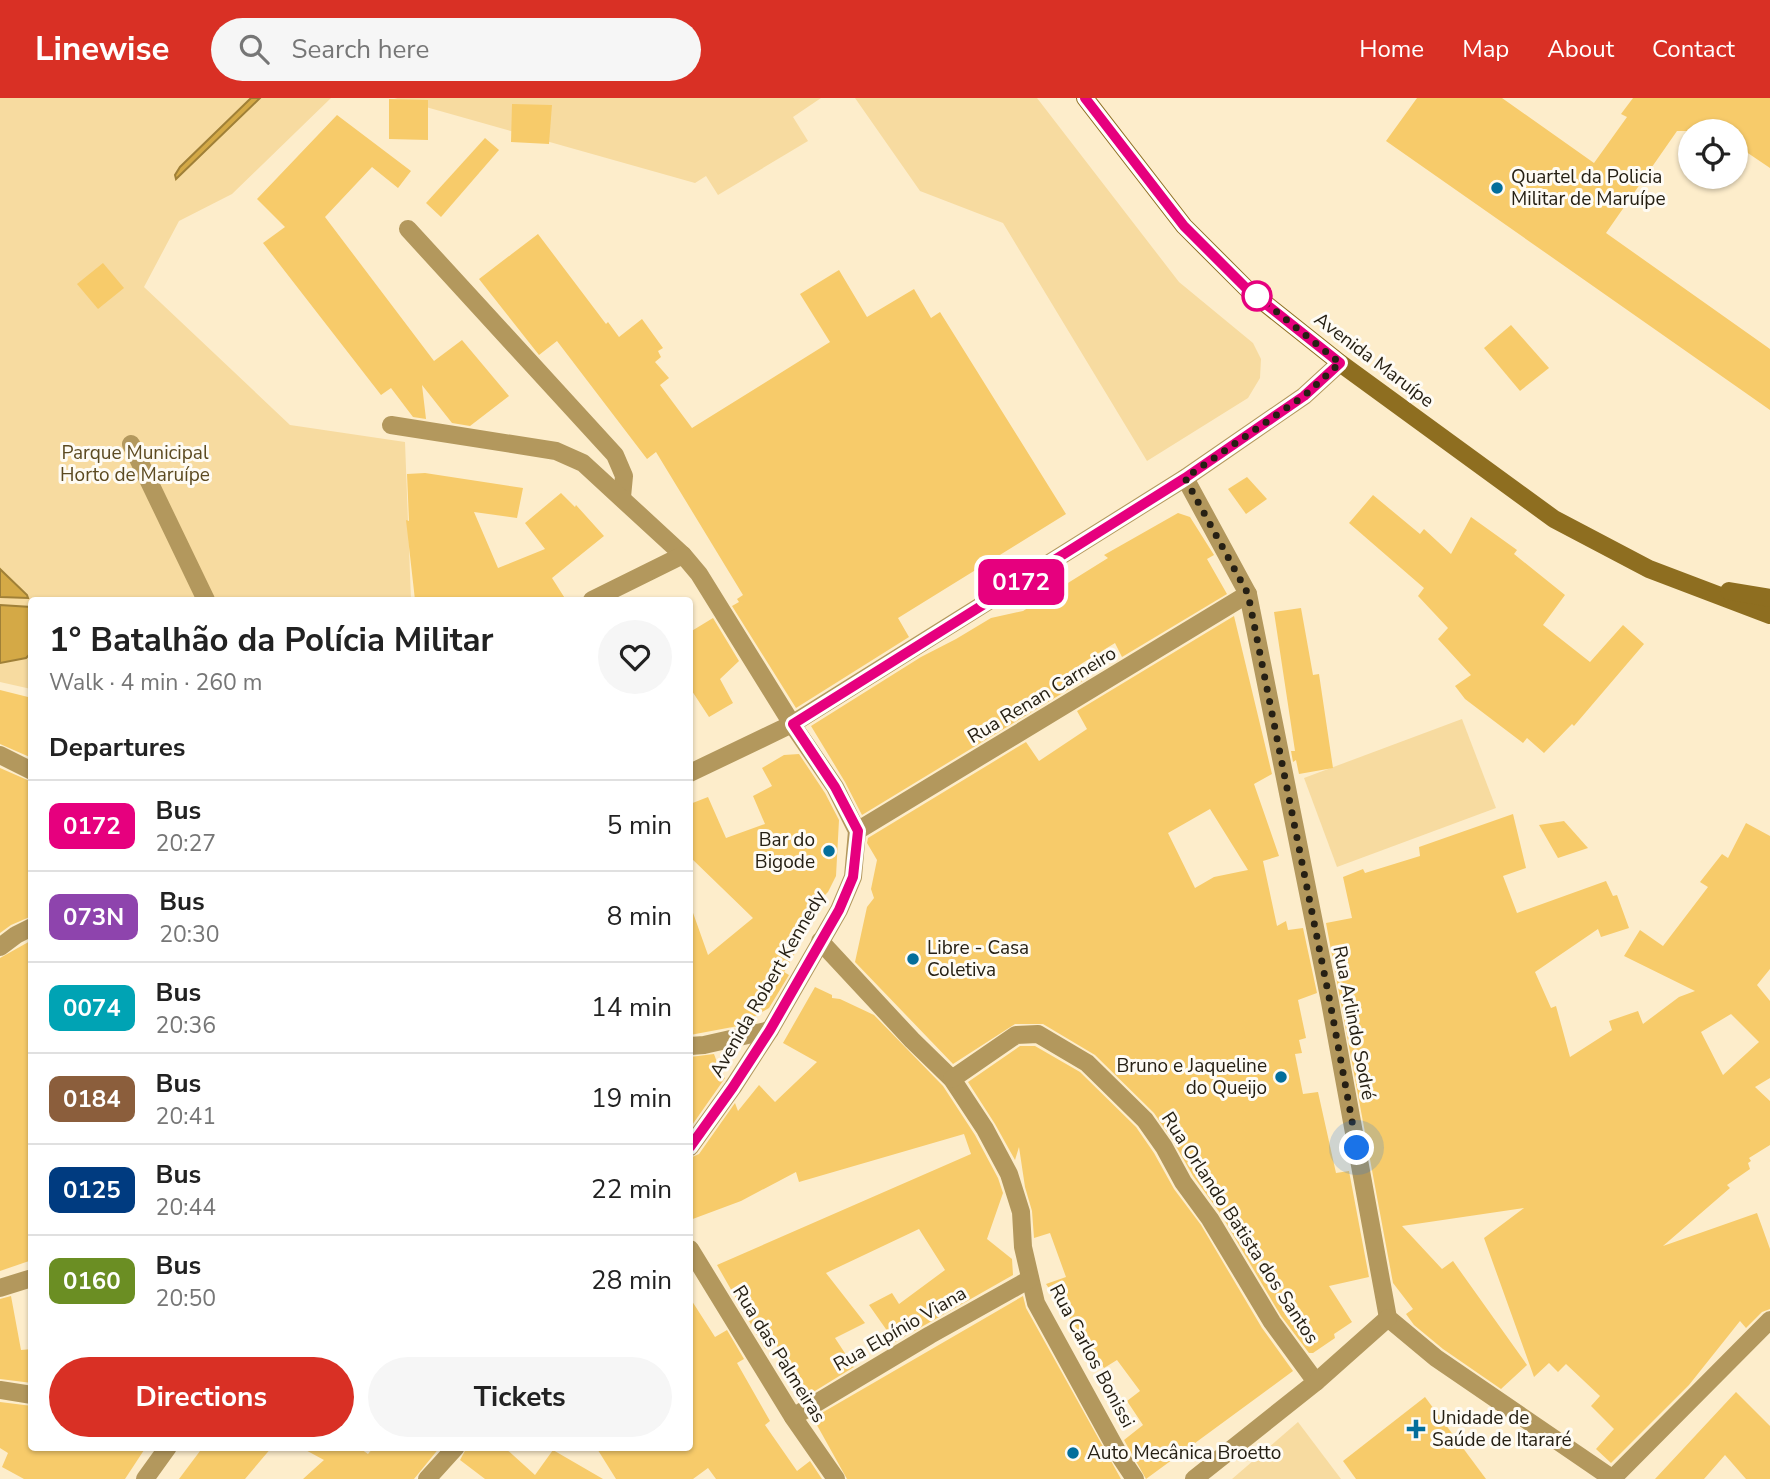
<!DOCTYPE html>
<meta charset="utf-8">
<style>
body{margin:0;font-family:"Nunito Sans",sans-serif;background:#f6f6f6;color:#222;height:100vh;display:flex;flex-direction:column;font-size:26px;white-space:nowrap}
*{box-sizing:border-box;margin:0}
p{font-size:23px;color:#767676}
.icon{flex:none;width:38px;height:38px;fill:none;stroke:currentColor;stroke-width:2;stroke-linecap:round;stroke-linejoin:round}
.map{position:relative;flex:1;overflow:hidden}
.drawer{position:absolute;left:28px;top:499px;width:665px;height:854px;display:flex;flex-direction:column;background:#fff;border-radius:7px;box-shadow:0 2px 5px #0004}
.drawer>*{flex:none}
.badge{padding:0 14px;border-radius:10px;font-size:24px;line-height:46px}
.tools{position:absolute;left:1678px;top:21px;display:grid;gap:14px}
.tools a{display:grid;place-items:center;width:70px;height:70px;border-radius:50%;background:#fff;box-shadow:0 2px 5px #0004;font-size:35px}
.you{position:absolute;width:35px;height:35px;margin:-18px;border:5px solid #fff;border-radius:50%;background:#1a73e8;box-shadow:0 0 0 10px #1a73e833}
.map>.badge{position:absolute;translate:-50% -50%;box-shadow:0 0 0 4px #fff}
h2{padding:0 21px;font-size:26px;line-height:63px}
.round{display:grid;place-items:center;flex:none;width:74px;height:74px;border-radius:37px;background:#f6f6f6}
.summary{display:flex;align-items:center;justify-content:space-between;height:119px;padding:0 21px}
h1{font-size:33px;font-weight:700;line-height:52px}
.cta{display:flex;gap:14px;margin-top:auto;padding:14px 21px}
.cta a{flex:1;height:80px;border-radius:42px;background:#d93025;color:#fff;font-size:28px;font-weight:700;line-height:80px;text-align:center}
.cta a+a{background:#f6f6f6;color:#222}
ul{padding:0;list-style:none}
li{display:flex;align-items:center;gap:21px;height:91px;padding:0 21px;border-top:2px solid #e0e0e0}
li div{flex:1}
li b{display:block;font-size:26px}
li em{font-style:normal}
li .badge{min-width:77px;font-weight:700;text-align:center}
header{display:flex;align-items:center;gap:42px;box-sizing:border-box;height:98px;padding:0 35px;background:#d93025;color:#fff}
header strong{font-size:33px}
nav{display:flex;gap:38px;margin-inline-start:auto;font-size:24px}
.search{width:490px;height:63px;background:#f6f6f6;display:flex;align-items:center;gap:18px;box-sizing:border-box;padding:0 24px;border-radius:38px;color:#767676;font-size:26px}
.map>svg:first-child{display:block}
</style>
<header>
<strong>Linewise</strong>
<div class="search"><svg class="icon" aria-label="search" viewBox="0 0 24 24"><circle cx="10" cy="10" r="6"/><path d="M15 15l6 6"/></svg>Search here</div>
<nav><a>Home</a><a>Map</a><a>About</a><a>Contact</a></nav>
</header>
<div class="map">
<svg width="1770" height="1381" viewBox="0 0 1770 1381">
<rect width="100%" height="100%" fill="#fdedcb"/>
<!-- green -->
<g fill="#f7dba0">
<polygon points="0,0 331,0 232,96 179,123 144,189 290,327 405,344 411,502 32,502 31,591 0,584"/>
<polygon points="394,0 821,0 793,19 808,43 718,97 706,78 695,85"/>
<polygon points="855,0 1037,0 1179,184 1253,245 1261,261 1260,280 1248,300 1147,363 1003,125 920,93"/>
<polygon points="1462,621 1496,710 1337,769 1304,680"/>
<polygon points="1298,1324 1341,1381 1232,1381"/>
</g>
<!-- water -->
<g fill="#d4a946" stroke="#a08037" stroke-width="2">
<polygon points="251,0 260,0 176,81 175,77 180,69"/>
<polygon points="0,471 27,497 28,500 0,499"/>
<polygon points="0,507 31,509 31,555 26,560 0,565"/>
</g>
<!-- building -->
<g fill="#f7cb6a" fill-rule="evenodd">
<polygon points="1417,0 1502,0 1594,65 1627,19 1621,16 1633,0 1770,0 1770,70 1736,47 1736,33 1677,33 1606,135 1770,251 1770,312 1386,43"/>
<polygon points="389,1 428,2 428,42 389,41"/>
<polygon points="512,6 552,7 549,46 511,44"/>
<polygon points="337,17 411,73 398,90 372,69 325,119 434,263 462,242 509,298 470,328 452,325 422,287 426,321 413,319 391,290 381,297 263,145 285,129 257,101"/>
<polygon points="485,40 499,52 441,119 426,105"/>
<polygon points="538,136 606,226 608,224 619,239 642,221 663,250 658,253 661,259 655,264 669,280 660,287 692,330 830,244 800,196 839,172 867,219 914,191 931,220 940,214 1066,416 898,520 909,539 796,610 732,508 739,504 737,501 743,497 656,354 647,361 557,243 539,257 479,181"/>
<polygon points="103,165 124,190 98,211 77,186"/>
<polygon points="1511,227 1549,270 1520,293 1484,250"/>
<polygon points="425,375 523,390 517,420 474,414 498,470 545,451 525,425 561,395 575,409 576,407 604,438 552,480 566,502 415,502 406,422 409,423 407,376"/>
<polygon points="1247,379 1267,401 1246,416 1228,391"/>
<polygon points="1373,397 1420,436 1424,431 1451,456 1471,419 1517,452 1514,456 1565,497 1543,527 1590,564 1623,527 1644,546 1574,628 1572,626 1544,655 1527,640 1523,645 1465,601 1455,588 1471,577 1438,541 1448,530 1418,498 1424,490 1349,425"/>
<polygon points="1178,415 1190,419 1214,457 1207,461 1227,496 1122,559 1115,545 1081,566 1089,579 862,717 845,684 811,628 921,559 956,541 991,520 1023,513 1108,460 1104,457"/>
<polygon points="1301,510 1313,577 1319,576 1333,670 1299,676 1296,662 1293,664 1291,653 1295,653 1274,514"/>
<path d="M1234,518L1272,676L1254,686L1279,758L1263,763L1277,828L1286,823L1288,832L1303,830L1317,895L1298,902L1306,940L1299,942L1302,955L1295,956L1303,996L1318,994L1336,1075L1349,1073L1369,1179L1329,1188L1352,1224L1334,1236L1335,1240L1313,1255H1309L1281,1218L1220,1115L1193,1078L1173,1043L1154,1015L1095,957L1043,926H1015L953,966L855,864L867,809L874,800L871,791L877,762L867,745L868,740L1026,644L1039,663L1087,631L1077,613ZM1210,711L1248,772L1214,779L1195,790L1168,735Z"/>
<polygon points="713,520 739,563 720,581 733,605 709,619 690,590 690,534"/>
<polygon points="0,592 32,600 32,660 0,646"/>
<polygon points="799,656 825,695 839,722 836,778 828,794 810,812 814,822 784,874 789,877 769,910 738,928 690,937 690,812 692,812 708,857 753,820 690,759 690,706 708,699 726,740 765,726 753,698 772,688 762,670 784,657"/>
<polygon points="0,670 32,684 32,818 11,827 0,835"/>
<path d="M1513,716L1526,770L1503,778L1517,815L1606,783L1613,798L1617,797L1629,830L1601,839L1598,831L1535,874L1551,910L1556,908L1570,959L1612,932L1609,923L1638,913L1643,926L1679,899L1695,893L1624,858L1640,832L1663,848L1708,789L1700,784L1722,756L1728,760L1746,725L1770,738V871L1757,887L1770,903V980L1755,989L1770,1003V1047L1749,1060L1751,1063L1748,1065L1750,1071L1727,1087L1730,1090L1663,1148L1757,1115L1770,1151V1211L1762,1214L1746,1230L1740,1223L1689,1287L1611,1365L1596,1351L1614,1331L1591,1308L1600,1298L1566,1266L1558,1274L1549,1265L1534,1279L1484,1140L1524,1110L1402,1128L1442,1171L1453,1163L1527,1267L1501,1291L1443,1251L1414,1227L1406,1216L1413,1211L1393,1185L1326,825L1352,820L1343,779L1363,771L1365,775L1420,758L1419,749ZM1731,916L1759,944L1723,977L1701,934Z"/>
<polygon points="1564,723 1588,750 1558,760 1539,727"/>
<polygon points="32,842 32,1162 0,1173 0,860"/>
<polygon points="815,889 832,897 832,900 840,901 874,917 943,988 975,1037 998,1080 1003,1095 987,1141 1012,1161 1013,1177 895,1244 869,1207 892,1195 899,1206 945,1172 919,1131 826,1175 865,1225 835,1240 854,1269 810,1296 775,1245 765,1251 717,1167 971,1056 964,1036 799,1084 796,1074 741,1103 690,1122 690,1060 699,1056 735,1005 738,1013 759,987 775,1004 817,964 783,945"/>
<polygon points="1020,948 1035,948 1080,974 1136,1029 1154,1055 1174,1091 1201,1127 1262,1230 1293,1273 1146,1381 1124,1342 1143,1327 1127,1303 1140,1293 1117,1262 1104,1270 1046,1186 1066,1179 1050,1135 1034,1140 1032,1113 1025,1089 1019,1049 1015,1062 995,1026 968,984"/>
<polygon points="714,956 722,978 725,980 690,1030 690,959"/>
<polygon points="11,1198 21,1252 32,1251 32,1285 0,1281 0,1201"/>
<polygon points="1023,1198 1026,1210 1121,1381 847,1381 813,1320"/>
<polygon points="690,1200 715,1239 727,1232 744,1261 737,1265 770,1323 765,1327 797,1373 810,1363 822,1381 716,1381 708,1370 693,1381 616,1381 596,1349 690,1349"/>
<polygon points="1736,1294 1770,1328 1770,1381 1746,1381 1725,1357 1704,1381 1655,1381"/>
<polygon points="1425,1299 1486,1381 1356,1381 1343,1363"/>
<polygon points="0,1304 32,1308 32,1349 146,1349 125,1381 24,1381 2,1369 8,1355 0,1350"/>
<polygon points="203,1349 272,1349 245,1381 179,1381"/>
<polygon points="300,1349 358,1349 368,1356 374,1349 440,1349 414,1381 303,1381 324,1362"/>
<polygon points="467,1349 504,1349 535,1377 553,1352 603,1381 485,1381 460,1362"/>
</g>
<g fill="none" stroke-linecap="round" stroke-linejoin="round">
<!-- minor -->
<g stroke="#b3985d" stroke-width="18">
<polyline points="408,131 615,357 624,378 622,399"/>
<polyline points="391,327 556,353 583,365 683,457"/>
<polyline points="131,346 206,502"/>
<polyline points="1185,380 1248,496 1330,904 1388,1220 1436,1260 1613,1381"/>
<polyline points="592,502 683,457 699,476 792,626 690,675"/>
<polyline points="0,657 32,673"/>
<polyline points="857,733 1248,496"/>
<polyline points="820,843 912,942 952,981 985,1031 1009,1076 1021,1114 1023,1149 1036,1205 1121,1360 1135,1381"/>
<polyline points="0,849 16,837 32,829"/>
<polyline points="690,948 704,947 770,932"/>
<polyline points="952,981 1016,937 1038,936 1087,965 1145,1022 1164,1049 1183,1084 1210,1121 1272,1224 1316,1284"/>
<polyline points="0,1190 32,1180"/>
<polyline points="0,1292 32,1297"/>
<polyline points="793,1319 930,1237 1030,1181"/>
<polyline points="145,1381 168,1349"/>
<polyline points="1194,1381 1316,1284 1388,1220"/>
<polyline points="1612,1381 1770,1222"/>
</g>
<!-- tertiary -->
<g stroke="#b3985d" stroke-width="18">
<polyline points="690,1049 733,989 770,932 839,812 853,779 857,733 835,689 792,626 1185,380 1304,298 1340,265"/>
<polyline points="690,1151 793,1319 836,1381"/>
<polyline points="427,1381 456,1349"/>
</g>
<!-- secondary -->
<g stroke="#8e6e20" stroke-width="18">
<polyline points="1085,0 1184,128 1247,191 1340,265 1554,421 1649,471 1770,517"/>
<polyline points="1729,493 1770,500"/>
</g>
</g>
<g fill="none" stroke-linecap="round" stroke-linejoin="round">
<!-- line casing -->
<g stroke="#fff" stroke-width="16">
<polyline id="line" points="690,1049 733,989 770,932 839,812 853,779 858,733 835,689 793,626 1185,380 1304,298 1340,265 1247,191 1184,128 1085,0"/>
</g>
<!-- line -->
<use href="#line" stroke="#e6007e" stroke-width="10"/>
<!-- walk -->
<polyline stroke="#262014" stroke-width="7" stroke-dasharray="0 12.6" points="1257,198 1340,265 1304,298 1185,380 1248,496 1330,904 1357,1050"/>
</g>
<!-- markers -->
<g fill="#036e9b" stroke="#fefbf4" stroke-width="2.5">
<circle cx="1497" cy="90" r="7"/>
<circle cx="829" cy="753" r="7"/>
<circle cx="913" cy="861" r="7"/>
<circle cx="1281" cy="979" r="7"/>
<path d="M1412.5 1320.5h7v7h7v7h-7v7h-7v-7h-7v-7h7z"/>
<circle cx="1073" cy="1355" r="7"/>
</g>
<circle fill="#fff" stroke="#e6007e" stroke-width="3.5" cx="1257" cy="198" r="14"/>
<g text-anchor="middle" dominant-baseline="central" stroke-width="6" stroke-linejoin="round" paint-order="stroke">
<!-- poi labels -->
<g font-size="19" fill="#262014" stroke="#fefbf4" text-anchor="start">
<text x="1511" y="79">Quartel da Policia<tspan x="1511" dy="22">Militar de Maruípe</tspan></text>
<text x="815" y="742" text-anchor="end">Bar do<tspan x="815" dy="22">Bigode</tspan></text>
<text x="927" y="850">Libre - Casa<tspan x="927" dy="22">Coletiva</tspan></text>
<text x="1267" y="968" text-anchor="end">Bruno e Jaqueline<tspan x="1267" dy="22">do Queijo</tspan></text>
<text x="1432" y="1320">Unidade de<tspan x="1432" dy="22">Saúde de Itararé</tspan></text>
<text x="1087" y="1355">Auto Mecânica Broetto</text>
</g>
<!-- street labels -->
<g font-size="19" fill="#262014" stroke="#fefbf4">
<text transform="translate(1374 262) rotate(37)">Avenida Maruípe</text>
<text transform="translate(1042 597) rotate(-31)">Rua Renan Carneiro</text>
<text transform="translate(768 886) rotate(-60)">Avenida Robert Kennedy</text>
<text transform="translate(1354 925) rotate(79)">Rua Arlindo Sodré</text>
<text transform="translate(1240 1130) rotate(57)">Rua Orlando Batista dos Santos</text>
<text transform="translate(900 1231) rotate(-30)">Rua Elpínio Viana</text>
<text transform="translate(779 1256) rotate(58)">Rua das Palmeiras</text>
<text transform="translate(1092 1258) rotate(62)">Rua Carlos Bonissi</text>
</g>
<!-- park labels -->
<g font-size="19" fill="#5c4a21" stroke="#fefbf4">
<text x="135" y="355">Parque Municipal<tspan x="135" dy="22">Horto de Maruípe</tspan></text>
</g>
</g>
</svg>
<div class="tools">
<a><svg class="icon" aria-label="locate" viewBox="0 0 24 24"><circle cx="12" cy="12" r="6"/><path d="M12 2v4M12 18v4M2 12h4M18 12h4"/></svg></a>
</div>
<div class="you" style="left:1357px;top:1050px"></div>
<b class="badge" style="left:1021px;top:484px;background:#e6007e;color:#fff">0172</b>
<section class="drawer">
<div class="summary"><div><h1>1° Batalhão da Polícia Militar</h1><p>Walk · 4 min · 260 m</p></div><a class="round"><svg class="icon" aria-label="heart" viewBox="0 0 24 24"><path d="M12 20l-8-8c-3-5 5-10 8-4 3-6 11-1 8 4z"/></svg></a></div>
<h2>Departures</h2>
<ul>
<li><span class="badge" style="background:#e6007e;color:#fff">0172</span><div><b>Bus</b><p>20:27</p></div><em>5 min</em></li>
<li><span class="badge" style="background:#8e44ad;color:#fff">073N</span><div><b>Bus</b><p>20:30</p></div><em>8 min</em></li>
<li><span class="badge" style="background:#00a3b4;color:#fff">0074</span><div><b>Bus</b><p>20:36</p></div><em>14 min</em></li>
<li><span class="badge" style="background:#8b5e3c;color:#fff">0184</span><div><b>Bus</b><p>20:41</p></div><em>19 min</em></li>
<li><span class="badge" style="background:#003b80;color:#fff">0125</span><div><b>Bus</b><p>20:44</p></div><em>22 min</em></li>
<li><span class="badge" style="background:#6b8e23;color:#fff">0160</span><div><b>Bus</b><p>20:50</p></div><em>28 min</em></li>
</ul>
<div class="cta"><a>Directions</a><a>Tickets</a></div>
</section>
</div>
